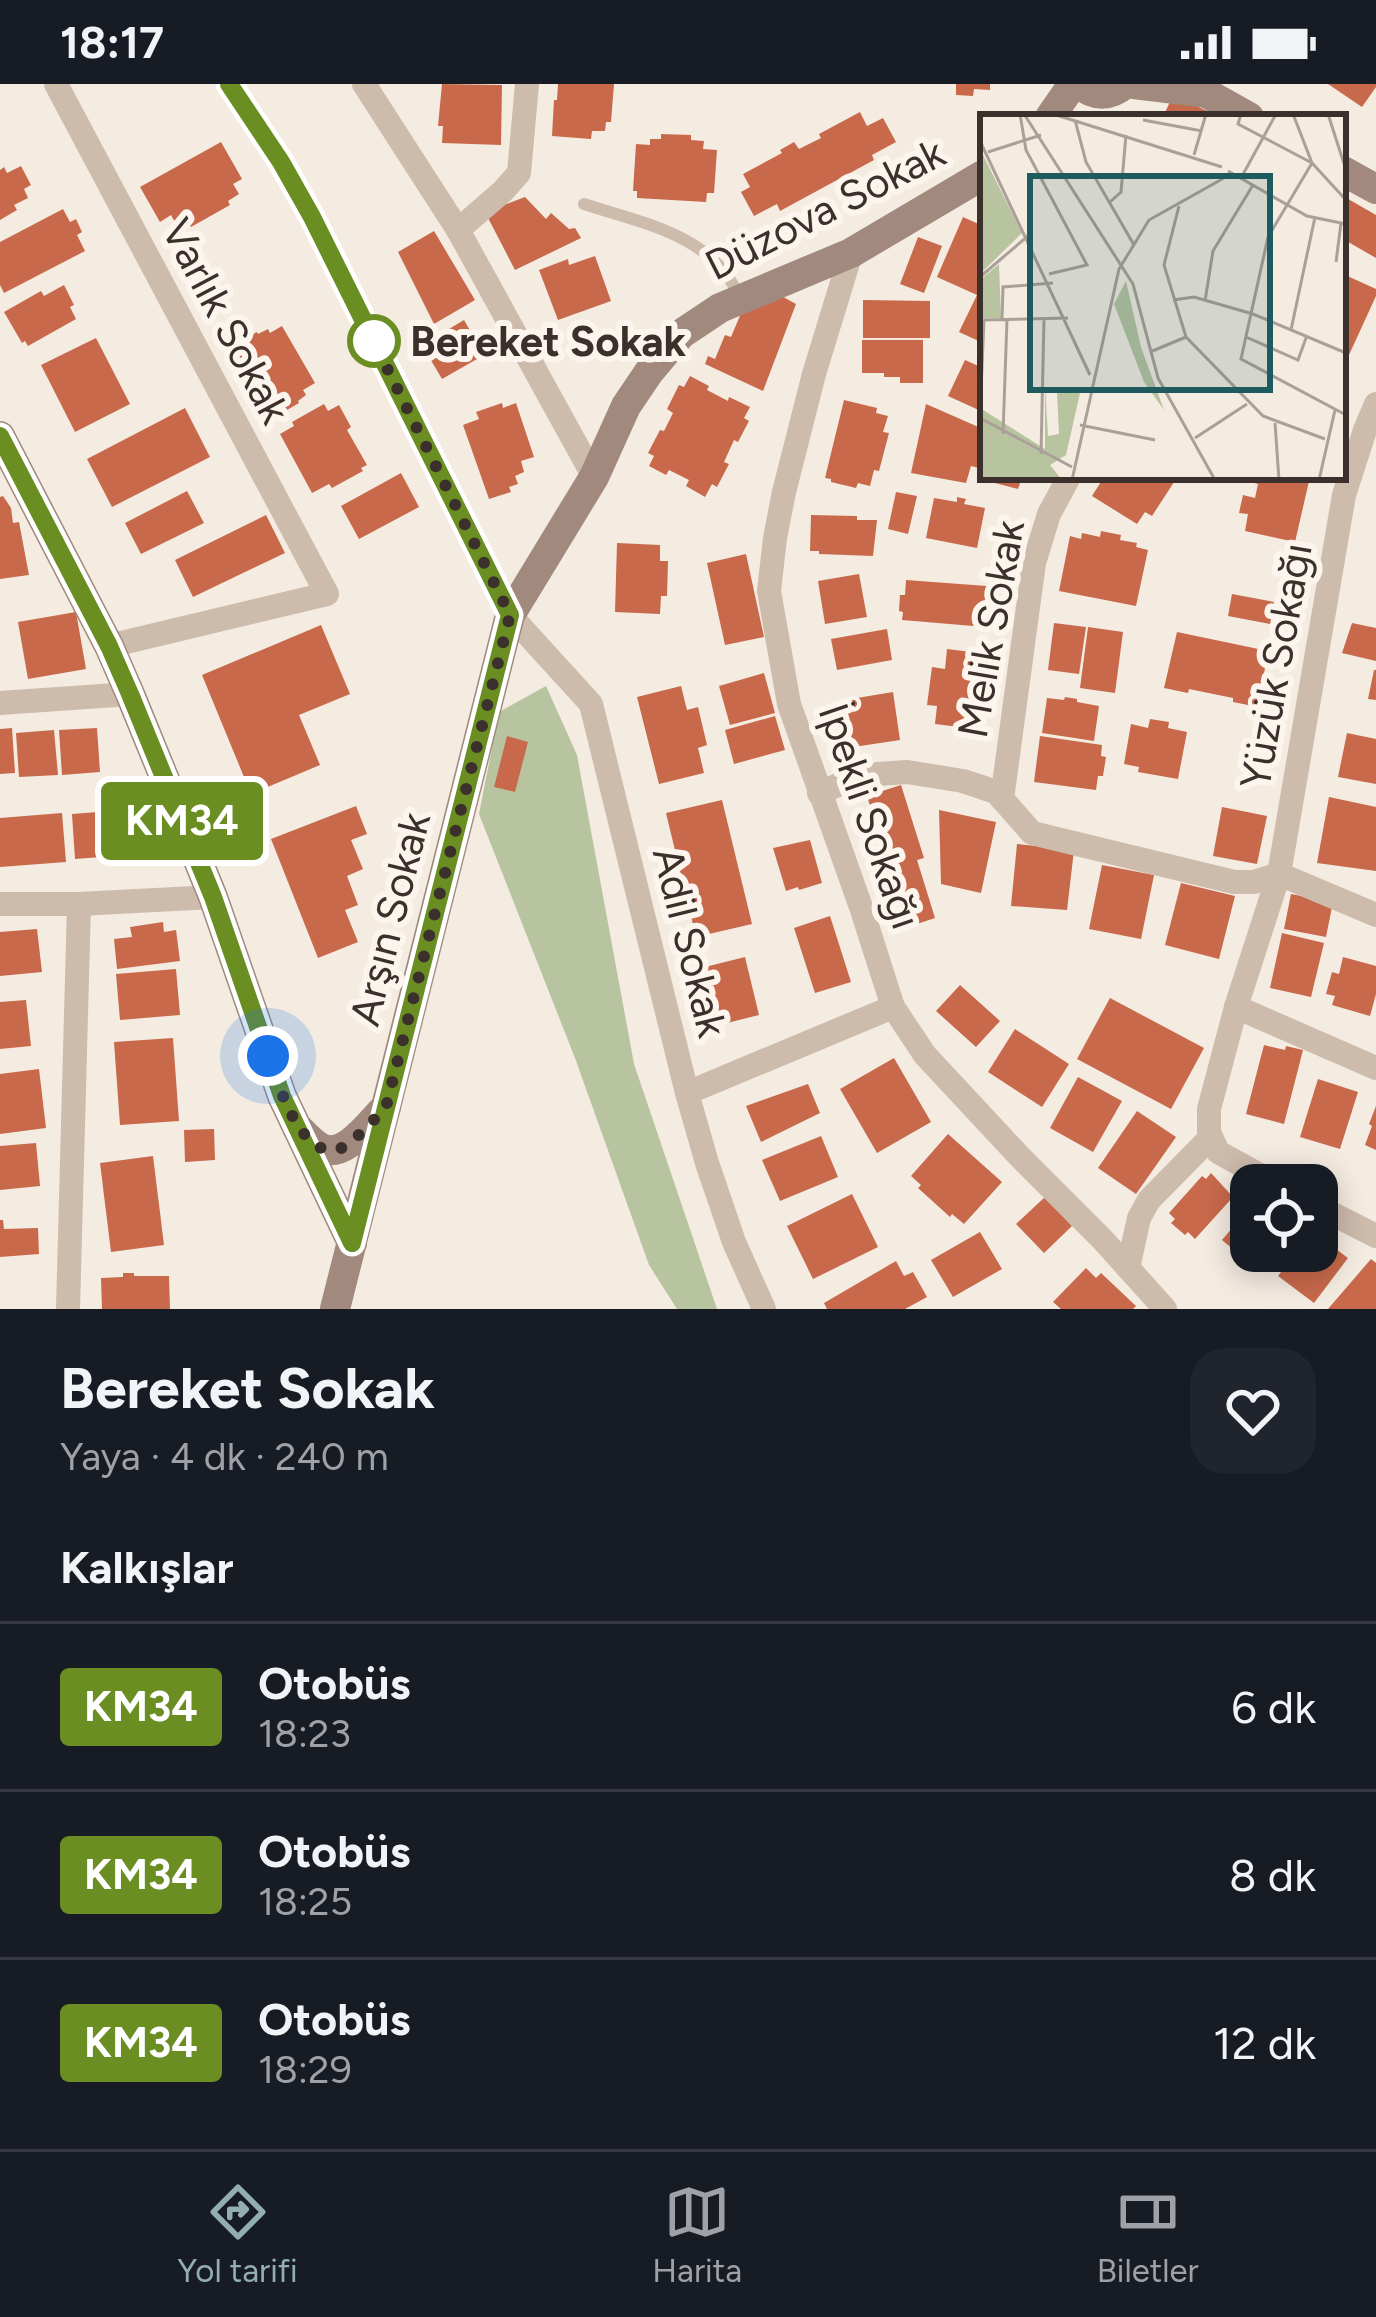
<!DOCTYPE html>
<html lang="tr">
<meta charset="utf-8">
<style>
body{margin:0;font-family:Figtree,sans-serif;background:#20242c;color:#f1f3f6;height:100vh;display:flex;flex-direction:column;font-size:45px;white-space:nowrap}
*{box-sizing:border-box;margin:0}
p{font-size:39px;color:#9ea1a6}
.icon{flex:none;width:66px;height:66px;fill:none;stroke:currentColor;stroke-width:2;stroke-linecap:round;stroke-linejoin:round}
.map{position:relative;height:1225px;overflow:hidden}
.drawer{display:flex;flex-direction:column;background:#171b24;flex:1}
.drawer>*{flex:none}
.badge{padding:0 24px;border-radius:9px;font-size:42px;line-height:78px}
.fabs{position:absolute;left:1230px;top:1080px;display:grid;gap:24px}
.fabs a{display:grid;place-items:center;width:108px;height:108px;border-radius:24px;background:#171b24;box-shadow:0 6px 30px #0003;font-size:60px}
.you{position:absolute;width:60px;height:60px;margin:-30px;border:9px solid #fff;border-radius:50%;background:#1a73e8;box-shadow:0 0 0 18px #1a73e833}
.map>.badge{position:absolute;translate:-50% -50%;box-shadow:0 0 0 6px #fff}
h2{padding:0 60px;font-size:45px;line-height:108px}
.round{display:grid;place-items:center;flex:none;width:126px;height:126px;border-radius:36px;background:#20242c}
.overview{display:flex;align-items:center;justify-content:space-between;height:204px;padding:0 60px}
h1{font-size:57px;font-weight:700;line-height:90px}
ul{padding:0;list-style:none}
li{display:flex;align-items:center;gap:36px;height:168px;padding:0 60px;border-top:3px solid #363941}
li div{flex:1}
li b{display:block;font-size:45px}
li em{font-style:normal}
li .badge{min-width:132px;font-weight:700;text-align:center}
.status{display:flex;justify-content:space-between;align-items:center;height:84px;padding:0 60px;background:#171b24;direction:ltr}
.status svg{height:33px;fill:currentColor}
.menu{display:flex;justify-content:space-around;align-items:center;height:168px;border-top:3px solid #363941;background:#171b24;font-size:33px;color:#9ea1a6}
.menu a{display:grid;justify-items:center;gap:6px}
.menu .active{color:#92aeb2}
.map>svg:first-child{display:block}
</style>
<div class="status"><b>18:17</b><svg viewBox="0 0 49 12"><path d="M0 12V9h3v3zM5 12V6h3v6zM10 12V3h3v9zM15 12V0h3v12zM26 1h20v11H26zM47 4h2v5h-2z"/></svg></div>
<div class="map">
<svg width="1376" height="1225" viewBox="0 0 1376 1225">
<rect width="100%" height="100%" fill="#f4ebe1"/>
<!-- green -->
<polygon fill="#b8c4a0" points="546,602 577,671 634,980 717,1225 677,1225 649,1181 575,974 479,730 499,628"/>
<!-- building -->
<g fill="#c8694b">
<polygon points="442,0 502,1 501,61 442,59 443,42 438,42"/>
<polygon points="558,0 614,0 611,38 606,38 605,47 592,47 591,55 552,52 554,16 557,16"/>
<polygon points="956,0 990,0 990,6 974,5 973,12 956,11"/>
<polygon points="1328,0 1376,0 1376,3 1362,23"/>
<polygon points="1173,11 1220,33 1163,33"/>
<polygon points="860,28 867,42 883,34 896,58 872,71 874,76 780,127 777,120 754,132 741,108 750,103 743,90 782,69 780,66 794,58 799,65 821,54 819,50"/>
<polygon points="661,50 691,51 691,56 704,57 703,65 717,66 714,109 707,109 706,118 637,114 637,107 633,107 636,60 650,61 650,55 661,55"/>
<polygon points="221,58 242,95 233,100 239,110 228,117 230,121 191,143 187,136 177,142 171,131 160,138 140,103"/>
<polygon points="21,82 31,101 24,105 28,114 14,121 17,126 0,136 0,86 4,83 7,89"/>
<polygon points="1343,112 1376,131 1376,174 1343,155 1349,143 1343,139"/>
<polygon points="525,113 546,135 551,129 569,145 575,144 581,154 515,186 485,128"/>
<polygon points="63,125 70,138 76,135 82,148 77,151 85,167 4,209 0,201 0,158"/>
<polygon points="963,133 983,142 983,259 959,248 977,211 937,193"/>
<polygon points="434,147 475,216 434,240 398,168"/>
<polygon points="918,153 942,162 924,209 900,200"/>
<polygon points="595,172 611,217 558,236 539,186 568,175 569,181"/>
<polygon points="1343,190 1376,205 1376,212 1343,284"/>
<polygon points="64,201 74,221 70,223 76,235 28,262 25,257 22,259 4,228 41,207 44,212"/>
<polygon points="776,209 796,220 763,307 705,280 708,272 715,275 725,251 731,253 742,227"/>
<polygon points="863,216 930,217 930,254 863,254"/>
<polygon points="464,236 484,271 442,295 422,261"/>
<polygon points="282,242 315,299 303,306 306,311 298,317 299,319 277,332 273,325 269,327 254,301 259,298 254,288 249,290 236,266 240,264 237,259 257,248 258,250 268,245 270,249"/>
<polygon points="96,254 130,320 75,348 41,281"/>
<polygon points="862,256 923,256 923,299 900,299 900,293 884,293 884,289 862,289"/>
<polygon points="965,276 983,284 983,328 948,312"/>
<polygon points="690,292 709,302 707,306 728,317 729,313 750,323 744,334 749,337 738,358 734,356 724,378 729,380 717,403 712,400 705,413 686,402 689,396 669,386 666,391 649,382 654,372 648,369 660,346 664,347 673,329 667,325 679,301 684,303"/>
<polygon points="844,316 877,324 876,329 888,332 883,348 889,349 879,387 874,386 870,402 858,399 856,404 831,398 831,395 825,394"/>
<polygon points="502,319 503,324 516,319 534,373 521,377 524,388 515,392 518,400 509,403 511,408 489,415 463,341 479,335 476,328"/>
<polygon points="324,320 328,327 339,321 351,343 347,346 367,381 361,384 363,387 332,404 329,400 312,409 280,350 294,342 292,338"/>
<polygon points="926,320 983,345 983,385 971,382 966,399 911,389"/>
<polygon points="185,324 210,373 112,423 87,375"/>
<polygon points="401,389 419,423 359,455 341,422"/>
<polygon points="992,393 1022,393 1018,405 991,398"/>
<polygon points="1104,393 1173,393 1176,395 1152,432 1145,428 1137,440 1092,412"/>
<polygon points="1248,393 1310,393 1295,458 1245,447 1248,430 1239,429 1243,411 1255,414 1258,400 1247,397"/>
<polygon points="187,407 204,439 141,470 125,439"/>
<polygon points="896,408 917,412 908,450 888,445"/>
<polygon points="3,412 11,424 13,439 19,438 29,491 0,495 0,413"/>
<polygon points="957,413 966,415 964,420 985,424 977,464 926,454 934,414 957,418"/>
<polygon points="266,431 285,469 193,513 175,476"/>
<polygon points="811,431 857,432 857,436 877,436 873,472 819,470 819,467 810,467"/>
<polygon points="1101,447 1121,451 1120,456 1137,459 1136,463 1148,466 1136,522 1059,507 1070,452 1081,455 1082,449 1100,453"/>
<polygon points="617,459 660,461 660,477 668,477 667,512 661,512 660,530 615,528"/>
<polygon points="746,470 764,553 725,561 707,479"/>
<polygon points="859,490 867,533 825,540 818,497"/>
<polygon points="906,496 1000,503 997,544 902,536 903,528 899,527 900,511 905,511"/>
<polygon points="1232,510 1274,518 1270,540 1228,532"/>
<polygon points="76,528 86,585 28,595 18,538"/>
<polygon points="1054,539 1086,543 1079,590 1048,586"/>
<polygon points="1352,539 1376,544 1376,577 1342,569"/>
<polygon points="321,541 350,610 299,631 320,681 251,710 202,591"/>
<polygon points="1088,543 1123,548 1115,609 1080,604"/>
<polygon points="887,545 892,576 837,586 831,555"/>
<polygon points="1177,548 1268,567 1258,623 1233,618 1233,614 1189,605 1188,609 1164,604"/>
<polygon points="972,563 993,566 983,646 935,640 937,622 927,621 932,583 945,585 947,565 971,568"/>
<polygon points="1374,586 1376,586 1376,616 1368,615"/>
<polygon points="764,589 775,629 730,641 719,602"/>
<polygon points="681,602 687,626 698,623 707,661 698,664 704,689 659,700 637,613"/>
<polygon points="893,608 900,656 847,664 839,617"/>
<polygon points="1065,613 1077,615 1077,618 1099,622 1094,657 1042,649 1047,614 1064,616"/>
<polygon points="775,632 785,666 734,680 725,646"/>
<polygon points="1150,635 1169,638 1168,644 1187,648 1178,695 1138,688 1139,683 1124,680 1131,640 1148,644"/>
<polygon points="12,644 15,689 0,690 0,645"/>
<polygon points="97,644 100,688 62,691 59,646"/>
<polygon points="54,646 58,691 19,693 16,649"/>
<polygon points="1347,649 1376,655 1376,700 1338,693"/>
<polygon points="507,652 528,658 515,708 494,703"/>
<polygon points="1040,652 1102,661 1101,672 1106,673 1103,692 1098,692 1096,706 1034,698"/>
<polygon points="901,701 924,774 917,776 935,834 908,843 867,712"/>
<polygon points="1329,713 1376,723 1376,787 1317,779"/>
<polygon points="722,716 752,840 696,853 666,729"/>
<polygon points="356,722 367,750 351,756 363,785 347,792 358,821 345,826 358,858 318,874 271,755"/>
<polygon points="1222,723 1267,732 1257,780 1213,772"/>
<polygon points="939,726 996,738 981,809 941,800"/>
<polygon points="110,727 114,772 75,775 72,730"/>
<polygon points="152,727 155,772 117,775 114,730"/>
<polygon points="62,729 66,778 0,783 0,734"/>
<polygon points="810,756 822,799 799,806 798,803 786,807 773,764"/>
<polygon points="1017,760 1074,766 1067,826 1011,822"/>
<polygon points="1102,781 1154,791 1141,855 1089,845"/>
<polygon points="1181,799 1235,812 1219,875 1165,861"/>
<polygon points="1291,810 1333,818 1326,853 1284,845"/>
<polygon points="830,832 851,898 815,909 794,844"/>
<polygon points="163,838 164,848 176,846 180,877 117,885 114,855 132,853 130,843"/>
<polygon points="37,845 42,888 0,892 0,848"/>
<polygon points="1282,849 1324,859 1311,913 1270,904"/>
<polygon points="745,873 759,931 719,941 705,883"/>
<polygon points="1343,873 1376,882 1376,910 1370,932 1332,921 1335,912 1326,910 1332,888 1339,890"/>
<polygon points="176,885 180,931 120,936 116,890"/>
<polygon points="960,901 1000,937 976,963 936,927"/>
<polygon points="1110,914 1204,964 1171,1025 1077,975"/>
<polygon points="26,916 31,962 0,965 0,918"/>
<polygon points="1015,945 1069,980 1042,1023 988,988"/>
<polygon points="173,954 179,1037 120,1041 114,958"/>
<polygon points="1264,961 1285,966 1286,962 1303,966 1284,1040 1246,1030"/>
<polygon points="894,974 931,1038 877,1069 840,1005"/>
<polygon points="39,985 46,1044 0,1050 0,990"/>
<polygon points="1078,993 1122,1017 1093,1068 1050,1044"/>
<polygon points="1318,995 1358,1008 1340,1065 1300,1053"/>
<polygon points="808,1000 820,1029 761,1058 746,1022"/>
<polygon points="1376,1022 1376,1066 1365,1061 1372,1042 1369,1040"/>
<polygon points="1137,1027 1176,1053 1136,1110 1098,1084"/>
<polygon points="214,1045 215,1076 185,1078 184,1046"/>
<polygon points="948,1050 1002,1098 964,1140 952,1130 950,1133 918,1104 921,1101 911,1092"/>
<polygon points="821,1052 838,1093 780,1117 762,1076"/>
<polygon points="36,1059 40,1102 0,1106 0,1062"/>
<polygon points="153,1072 164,1161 111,1168 100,1079"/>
<polygon points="1211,1089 1233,1113 1195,1155 1188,1148 1185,1151 1171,1139 1175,1135 1169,1129 1202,1092 1206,1095"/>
<polygon points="852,1110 878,1163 813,1195 787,1142"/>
<polygon points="1045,1113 1072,1142 1044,1169 1016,1140"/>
<polygon points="1251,1122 1251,1167 1272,1167 1257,1185 1222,1156"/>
<polygon points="0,1136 3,1136 4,1145 38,1144 39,1170 0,1173"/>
<polygon points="980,1148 1002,1185 953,1213 931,1176"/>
<polygon points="1317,1151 1348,1174 1314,1219 1278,1192 1297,1167 1317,1167"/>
<polygon points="1371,1175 1376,1179 1376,1225 1328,1225"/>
<polygon points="896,1177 904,1192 913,1188 927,1213 905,1225 827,1225 824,1219"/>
<polygon points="1086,1184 1096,1194 1101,1189 1136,1222 1133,1225 1061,1225 1053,1218"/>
<polygon points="123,1189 134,1189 134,1192 169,1192 170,1225 102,1225 101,1194 123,1193"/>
</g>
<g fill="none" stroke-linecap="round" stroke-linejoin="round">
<!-- lane -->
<path stroke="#cdbbac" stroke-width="12" d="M584,120C642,139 715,151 740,215"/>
<!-- street -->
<g stroke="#cdbbac" stroke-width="24">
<polyline points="56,0 327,510 109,562"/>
<polyline points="229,0 281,78 312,133 510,531 591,620 687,1009 707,1079 734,1158 764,1225"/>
<polyline points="364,0 458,146 594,393"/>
<polyline points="458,146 503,107 519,89 527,0"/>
<polyline points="851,169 814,290 784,408 775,454 769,507 789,620 862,826 893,923 925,971 1020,1073 1103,1156 1165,1225"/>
<polyline points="0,619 130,610"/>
<polyline points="819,709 850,696 878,690 907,688 963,697 996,708 1032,749 1234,798 1254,798 1279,790 1376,831"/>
<polyline points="1002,715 1034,479 1049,430 1069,393"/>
<polyline points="0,820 79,820 213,813"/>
<polyline points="1236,923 1376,984"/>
<polyline points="687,1009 893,923"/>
<polyline points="1278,1101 1218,1068 1209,1048 1209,1025 1236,923 1279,790 1344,411 1365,346 1376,320"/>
<polyline points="1317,1122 1376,1152"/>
<polyline points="1128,1184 1139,1134 1149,1116 1211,1053"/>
<polyline points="68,1225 79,820"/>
</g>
<!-- secondary -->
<g stroke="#a18a7d" stroke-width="30">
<path d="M1079,0C1094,13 1110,13 1125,0"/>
<polyline points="1134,0 1208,9"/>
<polyline points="1190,0 1249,33"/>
<polyline points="1050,33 1073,0"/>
<polyline points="1343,87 1376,105"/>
<polyline points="0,352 109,562 130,610 213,813 282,1012 352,1159"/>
<path d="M298,1044C304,1050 313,1060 321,1064C345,1076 371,1037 386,1023"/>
<polyline points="335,1225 510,531 594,393 626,322 649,288 681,250 720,224 851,169 983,91"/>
</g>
</g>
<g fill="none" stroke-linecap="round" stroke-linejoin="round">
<!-- line casing -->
<g stroke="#fff" stroke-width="27">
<polyline id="line" points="0,352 109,562 130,610 213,813 282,1012 352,1159 510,531 312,133 281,78 229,0"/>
</g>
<!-- line -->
<use href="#line" stroke="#6b8e23" stroke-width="18"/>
<!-- walk -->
<path stroke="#3b302b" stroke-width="12" stroke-dasharray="0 21.6" d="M268,972C278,998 299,1072 336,1066C351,1063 375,1034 386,1023L510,531L371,252L374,257"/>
</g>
<!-- markers -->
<circle fill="#fff" stroke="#6b8e23" stroke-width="6" cx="374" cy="257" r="24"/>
<g text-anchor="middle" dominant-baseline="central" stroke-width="12" stroke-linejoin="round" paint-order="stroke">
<!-- street labels -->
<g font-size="42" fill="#3b302b" stroke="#fbf5ee">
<text transform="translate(825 125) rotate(-27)">Düzova Sokak</text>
<text transform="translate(226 237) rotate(62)">Varlık Sokak</text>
<text transform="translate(991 545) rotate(-80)">Melik Sokak</text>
<text transform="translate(1276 582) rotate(-80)">Yüzük Sokağı</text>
<text transform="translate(870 732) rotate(71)">İpekli Sokağı</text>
<text transform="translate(390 835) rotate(-76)">Arşın Sokak</text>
<text transform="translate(690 858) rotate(76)">Adil Sokak</text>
</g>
<!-- stop labels -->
<g font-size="42" font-weight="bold" fill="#3b302b" stroke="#fbf5ee" text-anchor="start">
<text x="410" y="257">Bereket Sokak</text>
</g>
</g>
<!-- overview -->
<g transform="translate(980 30)">
<rect width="366" height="366" fill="#f4ebe1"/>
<path d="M0,35L42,119L0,160ZM19,150L21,204H0V166ZM146,167L161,233L184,296L164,268L134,190ZM65,270L68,322L79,320L77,278L100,279L86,341L70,351L82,366H0V294L65,335Z" fill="#b8c4a0"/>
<path fill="none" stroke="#aaa098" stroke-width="3" d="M40,0L46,36L107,151L69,160M44,0L153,170L178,264L235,366M73,0L242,53M261,0L258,10L332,49L288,123L261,245L366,301M313,0L332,49L366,86M348,0L366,56M95,6L106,48L154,131M163,6L222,17M0,27L110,261M8,38L61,21M214,41L226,0M248,57L327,102L366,110M261,64L296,0M130,88L141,78L146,21M199,92L184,151L206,223L283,302L345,325M356,148L361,109M0,163L49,121M193,186L214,183L273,200L366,239M225,187L233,137L273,71M1,206L88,204M22,206L23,173L73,169M311,216L335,103M266,223L318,246L326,224M170,238L206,223M0,301L4,206M0,304L92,353M295,309L299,366M100,311L175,326M23,320L27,205M215,324L267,290M61,340L64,205M92,366L139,155L169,106L244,64M339,366L355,296"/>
<path fill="#1f5a5e" fill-opacity="0.15" stroke="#1f5a5e" stroke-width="6" d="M50,62H290V276H50Z"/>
<rect width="366" height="366" fill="none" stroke="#3b302b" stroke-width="6"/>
</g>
</svg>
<div class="fabs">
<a><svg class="icon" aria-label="locate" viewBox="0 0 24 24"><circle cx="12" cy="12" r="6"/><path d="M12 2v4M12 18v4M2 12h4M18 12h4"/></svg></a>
</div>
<div class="you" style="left:268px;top:972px"></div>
<b class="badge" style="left:182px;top:737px;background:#6b8e23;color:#fff">KM34</b>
</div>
<section class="drawer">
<div class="overview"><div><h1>Bereket Sokak</h1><p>Yaya · 4 dk · 240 m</p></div><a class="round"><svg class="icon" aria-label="heart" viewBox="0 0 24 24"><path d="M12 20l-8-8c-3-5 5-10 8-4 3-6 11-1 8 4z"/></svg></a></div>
<h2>Kalkışlar</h2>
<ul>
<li><span class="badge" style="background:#6b8e23;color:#fff">KM34</span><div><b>Otobüs</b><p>18:23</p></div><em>6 dk</em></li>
<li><span class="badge" style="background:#6b8e23;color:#fff">KM34</span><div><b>Otobüs</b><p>18:25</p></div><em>8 dk</em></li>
<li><span class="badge" style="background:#6b8e23;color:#fff">KM34</span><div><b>Otobüs</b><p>18:29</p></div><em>12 dk</em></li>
</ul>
</section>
<nav class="menu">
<a class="active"><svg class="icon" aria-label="directions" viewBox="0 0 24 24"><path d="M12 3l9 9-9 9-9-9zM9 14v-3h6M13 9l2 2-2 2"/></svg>Yol tarifi</a>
<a><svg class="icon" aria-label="map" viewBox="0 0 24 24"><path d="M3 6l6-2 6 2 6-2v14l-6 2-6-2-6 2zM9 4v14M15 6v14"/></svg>Harita</a>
<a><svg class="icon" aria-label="tickets" viewBox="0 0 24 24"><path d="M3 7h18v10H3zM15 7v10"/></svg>Biletler</a>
</nav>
